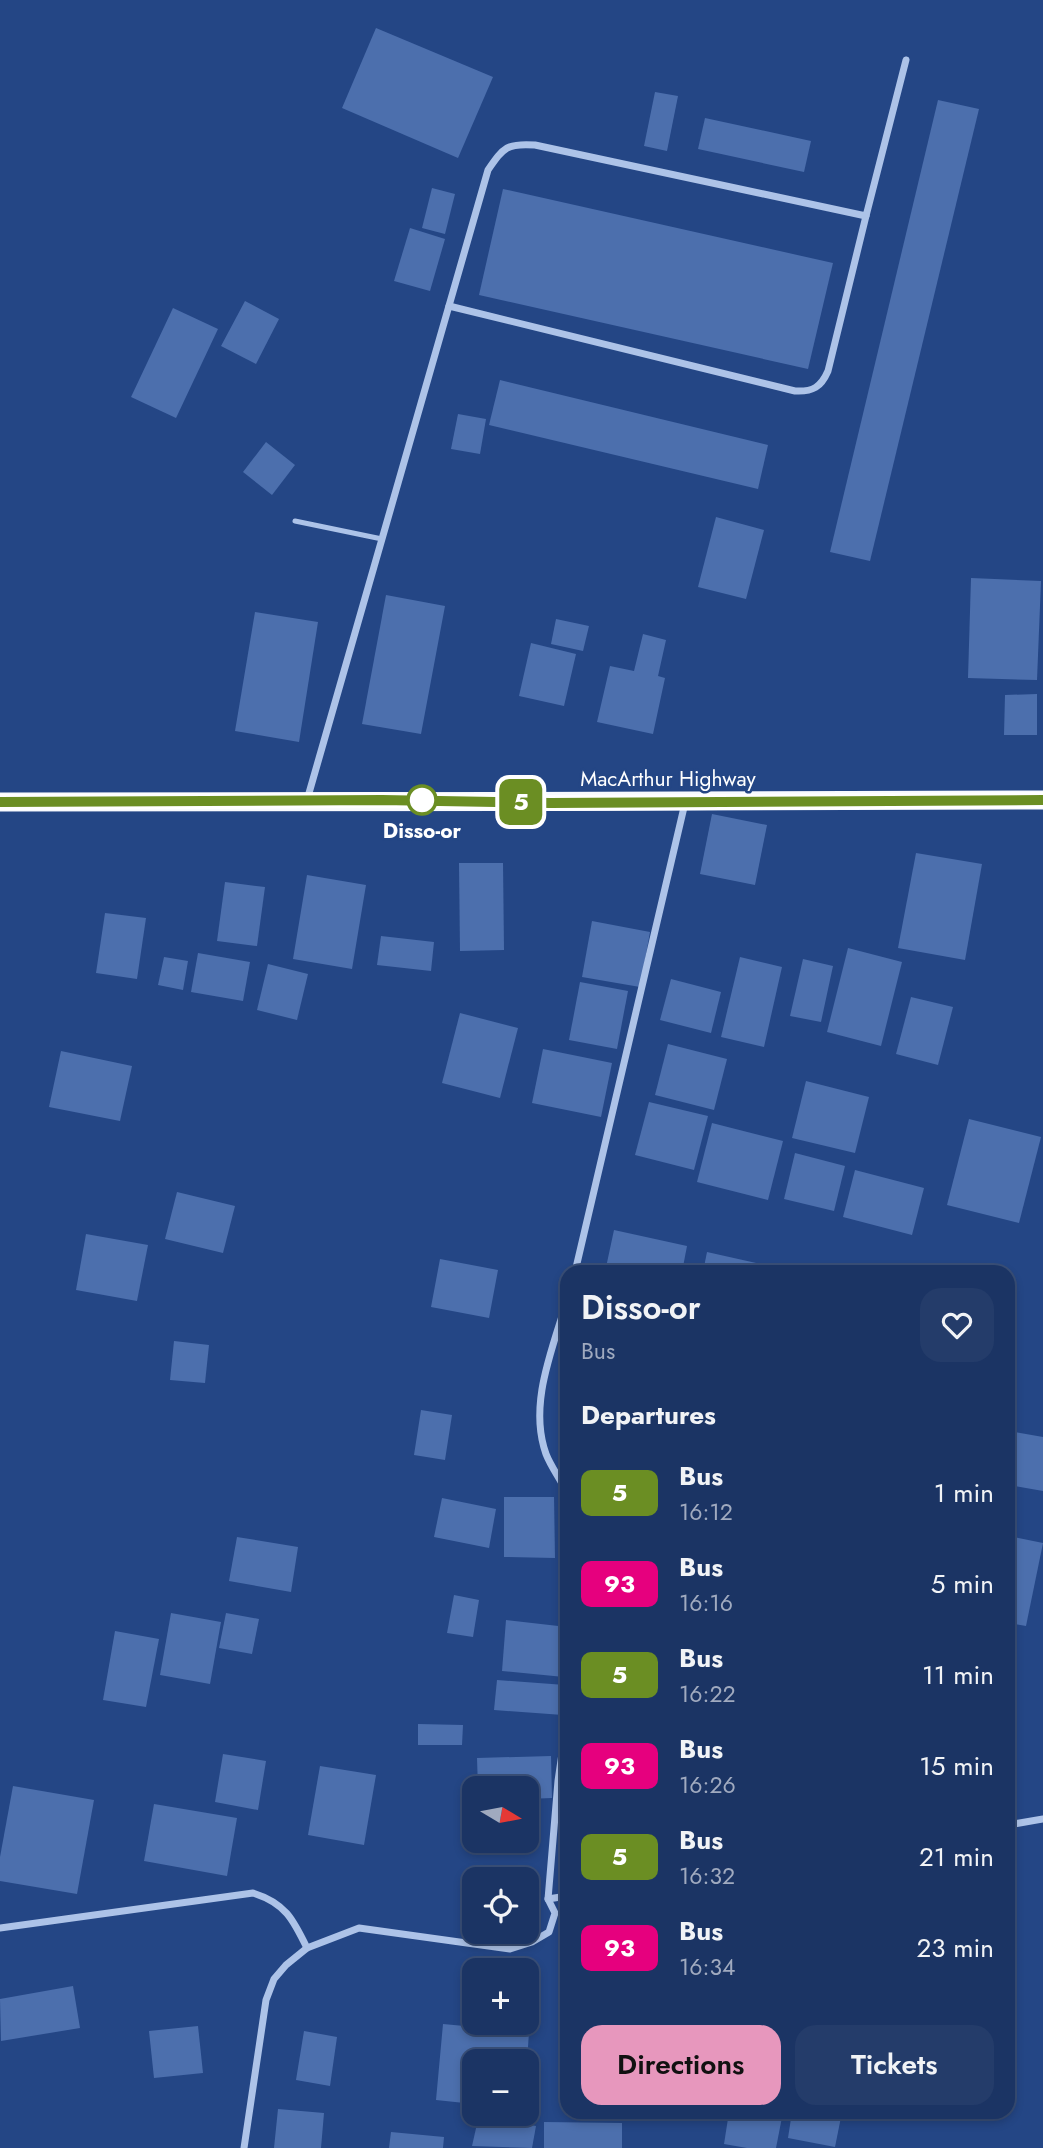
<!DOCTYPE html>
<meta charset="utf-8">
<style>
body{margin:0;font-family:Jost,sans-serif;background:#243c6a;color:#f1f3f6;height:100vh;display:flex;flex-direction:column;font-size:26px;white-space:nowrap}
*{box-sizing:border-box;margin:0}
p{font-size:23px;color:#a0aabf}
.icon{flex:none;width:38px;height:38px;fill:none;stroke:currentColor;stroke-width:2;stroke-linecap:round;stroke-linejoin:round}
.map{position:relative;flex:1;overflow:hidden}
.drawer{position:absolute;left:560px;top:1265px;width:455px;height:854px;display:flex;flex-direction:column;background:#1b3464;border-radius:21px;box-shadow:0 4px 10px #0003,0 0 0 2px #394f78}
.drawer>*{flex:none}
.badge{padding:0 14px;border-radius:10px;font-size:24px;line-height:46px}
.needle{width:46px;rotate:100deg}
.fabs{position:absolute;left:462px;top:1776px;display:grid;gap:14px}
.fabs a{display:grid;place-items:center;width:77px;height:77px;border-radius:14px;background:#1b3464;box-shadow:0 4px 10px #0003,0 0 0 2px #394f78;font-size:35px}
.map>.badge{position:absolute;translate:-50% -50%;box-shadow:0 0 0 4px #fff}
h2{padding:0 21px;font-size:26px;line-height:63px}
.round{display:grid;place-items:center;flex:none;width:74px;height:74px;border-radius:21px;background:#243c6a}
.summary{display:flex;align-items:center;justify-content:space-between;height:119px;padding:0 21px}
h1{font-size:33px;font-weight:600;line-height:52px}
.cta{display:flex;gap:14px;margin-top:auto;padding:14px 21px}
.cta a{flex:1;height:80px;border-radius:21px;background:#e797bd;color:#111;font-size:28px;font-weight:600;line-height:80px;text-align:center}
.cta a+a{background:#243c6a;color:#f1f3f6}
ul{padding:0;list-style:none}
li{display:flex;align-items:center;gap:21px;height:91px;padding:0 21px}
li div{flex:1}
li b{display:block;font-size:26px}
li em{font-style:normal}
li .badge{min-width:77px;font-weight:700;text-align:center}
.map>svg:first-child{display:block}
</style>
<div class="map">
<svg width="1043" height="2148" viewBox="0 0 1043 2148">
<rect width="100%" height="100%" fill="#244685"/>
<!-- building -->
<g fill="#4c6fad">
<polygon points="376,28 493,77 458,158 342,108"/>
<polygon points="655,92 678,96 667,151 644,146"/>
<polygon points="938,100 979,109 870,561 830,552"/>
<polygon points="705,118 811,141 804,172 698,149"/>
<polygon points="432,188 455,194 445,234 422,228"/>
<polygon points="503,189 833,263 808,369 479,295"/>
<polygon points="410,228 445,239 430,291 394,281"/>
<polygon points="245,301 279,319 256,364 221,346"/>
<polygon points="173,308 218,329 176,418 131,397"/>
<polygon points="500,380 768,445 758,489 489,425"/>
<polygon points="458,414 486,419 480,454 451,449"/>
<polygon points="266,442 295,465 272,495 243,472"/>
<polygon points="716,517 764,530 746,599 698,587"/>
<polygon points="971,578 1041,581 1037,680 968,678"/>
<polygon points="386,595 445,606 421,734 362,724"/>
<polygon points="255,612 318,622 299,742 235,731"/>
<polygon points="556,619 589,626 583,651 551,644"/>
<polygon points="643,634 666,640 658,676 665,678 653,734 597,722 610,666 634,671"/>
<polygon points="531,643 576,654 564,706 519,696"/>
<polygon points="1037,694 1037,735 1004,735 1005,695"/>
<polygon points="712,814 767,825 755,885 700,874"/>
<polygon points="916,853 982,864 965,960 898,948"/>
<polygon points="459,863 503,863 504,950 460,951"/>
<polygon points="307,875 366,885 352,969 293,959"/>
<polygon points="225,882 265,887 257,946 217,941"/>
<polygon points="105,913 146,918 137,979 96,973"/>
<polygon points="592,921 650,932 640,987 582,977"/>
<polygon points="381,936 434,942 431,971 377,965"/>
<polygon points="848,948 902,962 881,1046 827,1032"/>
<polygon points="198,953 250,962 243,1001 191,992"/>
<polygon points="164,957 188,961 183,990 158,985"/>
<polygon points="740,957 782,967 764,1047 721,1037"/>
<polygon points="803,959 833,966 821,1022 790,1016"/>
<polygon points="268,964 308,974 297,1020 257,1010"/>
<polygon points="671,979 721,992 711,1033 660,1020"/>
<polygon points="580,982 628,991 617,1049 569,1040"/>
<polygon points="911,997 953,1007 938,1065 896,1054"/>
<polygon points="460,1013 518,1028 500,1098 442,1083"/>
<polygon points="668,1044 727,1059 714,1110 655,1095"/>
<polygon points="543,1049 612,1063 601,1117 532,1103"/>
<polygon points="61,1051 132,1066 120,1121 49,1107"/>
<polygon points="806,1081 869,1097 855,1153 792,1138"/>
<polygon points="649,1102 708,1116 694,1170 635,1155"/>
<polygon points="969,1119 1041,1137 1019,1223 947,1205"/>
<polygon points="712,1123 783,1141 768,1200 697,1182"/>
<polygon points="795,1153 845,1166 834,1211 784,1199"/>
<polygon points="855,1170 924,1188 912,1235 843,1217"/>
<polygon points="177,1192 235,1206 223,1253 165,1239"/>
<polygon points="614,1230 687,1246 682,1272 605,1272"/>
<polygon points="86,1234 148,1245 137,1301 76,1290"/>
<polygon points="707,1252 792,1271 792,1272 703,1272"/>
<polygon points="440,1259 498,1270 489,1318 431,1307"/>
<polygon points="174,1341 209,1345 205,1383 170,1380"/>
<polygon points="421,1410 452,1415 445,1460 414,1455"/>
<polygon points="1008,1431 1043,1437 1043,1491 1008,1485"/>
<polygon points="504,1497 554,1497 555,1558 504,1557"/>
<polygon points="442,1498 496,1509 489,1548 434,1537"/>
<polygon points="1008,1536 1043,1543 1026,1626 1008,1623"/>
<polygon points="237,1537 298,1547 291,1592 229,1581"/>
<polygon points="454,1595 479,1600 473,1637 447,1633"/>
<polygon points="171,1613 221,1622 210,1684 160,1675"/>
<polygon points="226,1613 259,1619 252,1654 219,1648"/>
<polygon points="506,1620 567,1627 564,1677 502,1671"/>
<polygon points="115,1631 159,1639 146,1707 103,1700"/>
<polygon points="497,1680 565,1685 563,1715 494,1710"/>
<polygon points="418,1724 463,1725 462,1745 418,1745"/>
<polygon points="223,1754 266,1761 258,1810 215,1802"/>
<polygon points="551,1756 552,1798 527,1799 527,1788 478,1788 477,1758"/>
<polygon points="320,1766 376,1775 364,1845 308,1835"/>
<polygon points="13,1786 94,1800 77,1894 0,1881 0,1857"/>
<polygon points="154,1804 237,1818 227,1876 144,1861"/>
<polygon points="73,1986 80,2028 1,2041 0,1999"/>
<polygon points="443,2024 529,2032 527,2062 474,2062 474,2104 436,2100"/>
<polygon points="198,2026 203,2073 154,2078 149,2031"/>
<polygon points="304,2031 337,2037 330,2086 296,2080"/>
<polygon points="278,2109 324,2113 321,2148 274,2148"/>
<polygon points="681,2112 721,2112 719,2120"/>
<polygon points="729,2112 783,2112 776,2148 747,2148 724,2144"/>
<polygon points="792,2112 842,2112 835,2147 788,2138"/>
<polygon points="479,2115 536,2126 532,2148 472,2146"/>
<polygon points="544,2122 622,2123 622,2148 544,2148"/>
<polygon points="391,2132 444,2137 443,2148 389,2148"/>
</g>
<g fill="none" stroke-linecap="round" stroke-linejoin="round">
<!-- service -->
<polyline stroke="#adc3e8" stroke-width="5" points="295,521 382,539"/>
<!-- minor -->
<g stroke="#adc3e8" stroke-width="7">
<path d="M449,306L795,391C813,392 821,387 828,371L866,216"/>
<path d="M307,800L488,170C504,147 507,143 535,145L866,216L906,60"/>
<polyline points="575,1272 685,803"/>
<path d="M567,1300C553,1348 528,1404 546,1454C551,1467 561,1480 567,1493"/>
<polyline points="1008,1825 1043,1819"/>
<polyline points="548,1899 567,1896"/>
<path d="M0,1928L253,1893C285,1903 293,1919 307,1948"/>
<polyline points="244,2148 266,2000 274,1979 286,1965 307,1948 359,1928 510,1949 532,1942 549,1932 555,1913 548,1899 558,1781 567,1719"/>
</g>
<!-- trunk -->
<path stroke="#f8fafe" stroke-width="19" d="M0,802C348,801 695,802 1043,800"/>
</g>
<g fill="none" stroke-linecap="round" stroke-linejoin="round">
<!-- line casing -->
<g stroke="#fff" stroke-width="16">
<polyline id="line" points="0,802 382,800 550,803 1043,800"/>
</g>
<!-- line -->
<use href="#line" stroke="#6b8e23" stroke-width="10"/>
</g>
<!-- markers -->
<circle fill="#fff" stroke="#6b8e23" stroke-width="3.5" cx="422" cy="800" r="14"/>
<g text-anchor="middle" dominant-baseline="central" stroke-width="5" stroke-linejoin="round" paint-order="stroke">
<!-- street labels -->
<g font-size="21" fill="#fff" stroke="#244685">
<text x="668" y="779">MacArthur Highway</text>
</g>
<!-- stop labels -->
<g font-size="21" font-weight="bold" fill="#fff" stroke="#244685">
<text x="422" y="831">Disso-or</text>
</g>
</g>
</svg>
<div class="fabs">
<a><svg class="needle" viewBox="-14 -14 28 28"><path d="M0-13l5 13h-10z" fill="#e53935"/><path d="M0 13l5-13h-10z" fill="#a0aabf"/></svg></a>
<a><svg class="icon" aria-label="locate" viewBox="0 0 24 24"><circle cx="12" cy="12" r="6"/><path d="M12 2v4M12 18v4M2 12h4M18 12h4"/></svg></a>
<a>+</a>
<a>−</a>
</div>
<b class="badge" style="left:521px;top:802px;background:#6b8e23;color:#fff">5</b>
<section class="drawer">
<div class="summary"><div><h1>Disso-or</h1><p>Bus</p></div><a class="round"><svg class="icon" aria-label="heart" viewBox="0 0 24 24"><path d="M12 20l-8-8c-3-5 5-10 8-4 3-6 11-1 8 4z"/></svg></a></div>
<h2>Departures</h2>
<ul>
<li><span class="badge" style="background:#6b8e23;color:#fff">5</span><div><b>Bus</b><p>16:12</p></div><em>1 min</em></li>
<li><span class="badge" style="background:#e6007e;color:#fff">93</span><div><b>Bus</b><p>16:16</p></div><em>5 min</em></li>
<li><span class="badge" style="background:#6b8e23;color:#fff">5</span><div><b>Bus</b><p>16:22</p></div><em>11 min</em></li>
<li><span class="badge" style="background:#e6007e;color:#fff">93</span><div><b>Bus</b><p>16:26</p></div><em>15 min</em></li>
<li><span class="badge" style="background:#6b8e23;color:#fff">5</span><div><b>Bus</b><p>16:32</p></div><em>21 min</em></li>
<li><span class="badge" style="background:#e6007e;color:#fff">93</span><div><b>Bus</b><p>16:34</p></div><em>23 min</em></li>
</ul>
<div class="cta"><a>Directions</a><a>Tickets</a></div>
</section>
</div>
